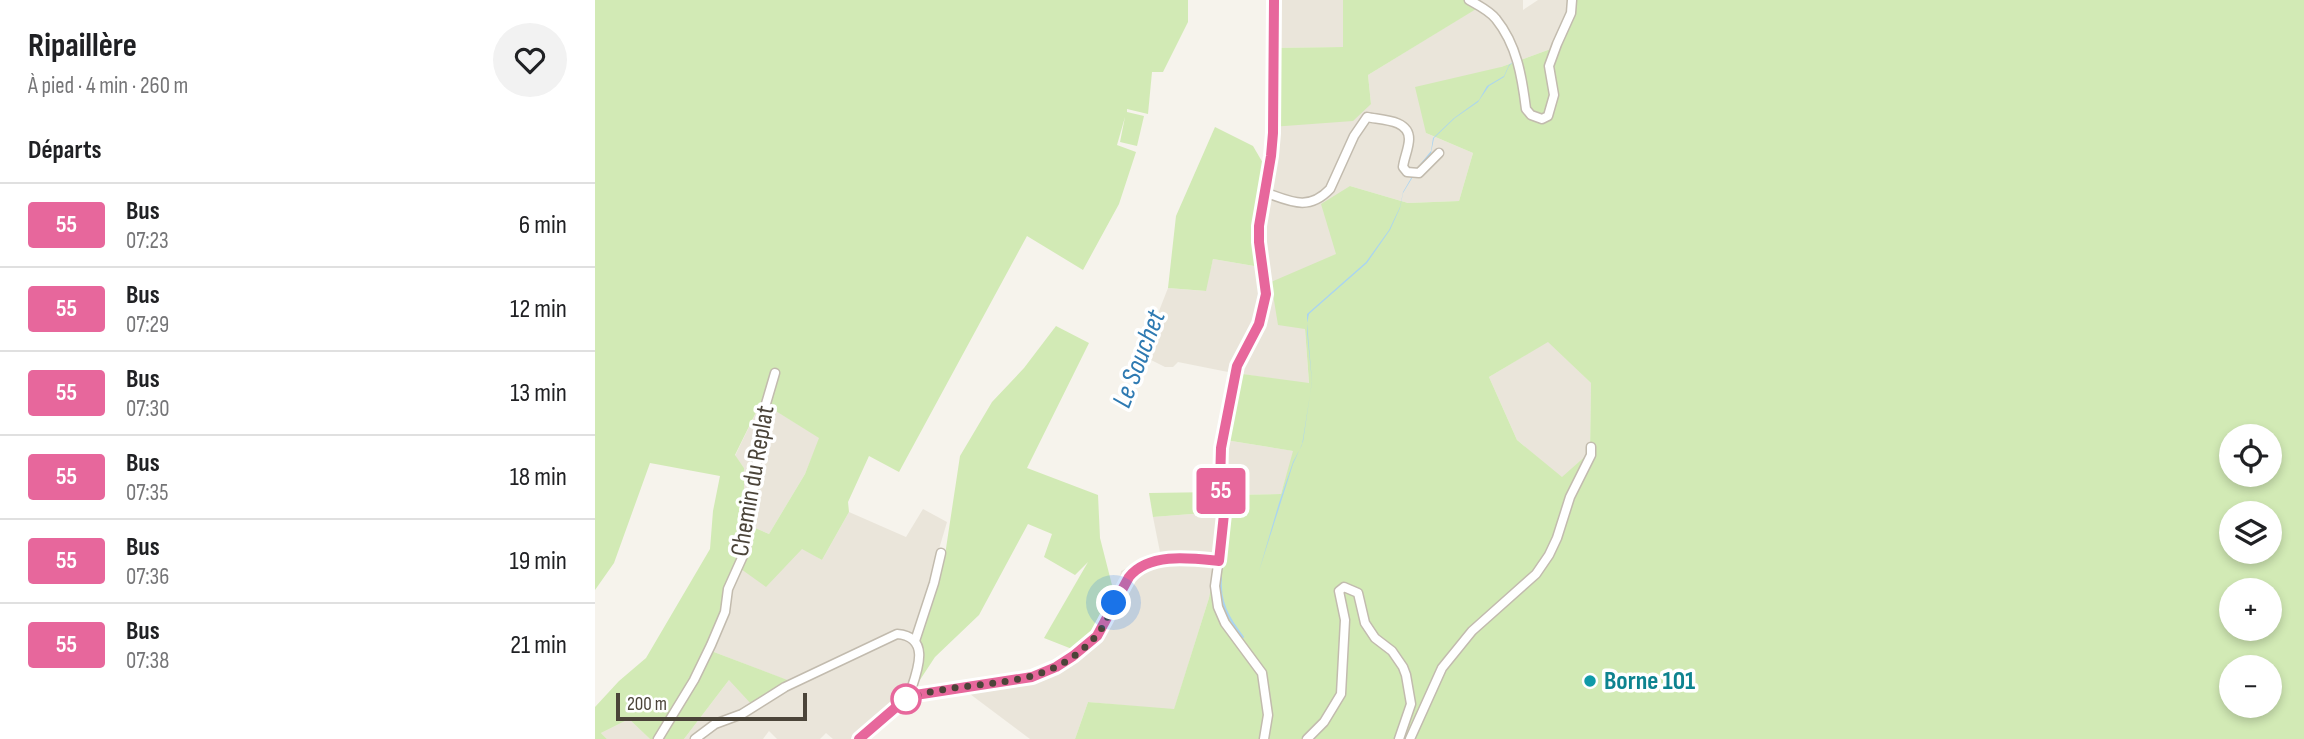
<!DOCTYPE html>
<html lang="fr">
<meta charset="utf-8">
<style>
body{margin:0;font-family:"Sofia Sans Condensed",sans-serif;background:#f2f2f2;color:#202124;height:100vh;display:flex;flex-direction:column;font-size:26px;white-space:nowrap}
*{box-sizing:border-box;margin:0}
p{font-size:23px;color:#757577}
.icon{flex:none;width:38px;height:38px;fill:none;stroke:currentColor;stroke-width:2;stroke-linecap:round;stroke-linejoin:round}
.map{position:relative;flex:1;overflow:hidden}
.details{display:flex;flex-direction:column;background:#fff;width:595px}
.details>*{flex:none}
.badge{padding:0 14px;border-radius:5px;font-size:24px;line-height:46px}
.controls{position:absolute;left:1624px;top:424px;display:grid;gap:14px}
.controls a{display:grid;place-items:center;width:63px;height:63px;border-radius:50%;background:#fff;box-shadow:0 4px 10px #0003;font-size:35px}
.scale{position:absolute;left:21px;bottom:18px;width:191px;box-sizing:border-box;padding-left:7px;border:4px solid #4b4439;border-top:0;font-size:19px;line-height:24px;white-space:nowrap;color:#4b4439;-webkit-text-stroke:5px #fff;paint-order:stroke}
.you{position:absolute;width:35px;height:35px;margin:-18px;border:5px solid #fff;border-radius:50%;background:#1a73e8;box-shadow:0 0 0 10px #1a73e833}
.map>.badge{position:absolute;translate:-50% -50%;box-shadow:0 0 0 4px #fff}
h2{padding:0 28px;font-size:26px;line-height:63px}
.round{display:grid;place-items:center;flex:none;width:74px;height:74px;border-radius:37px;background:#f2f2f2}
.headline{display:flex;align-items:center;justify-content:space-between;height:119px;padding:0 28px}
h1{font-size:33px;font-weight:700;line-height:52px}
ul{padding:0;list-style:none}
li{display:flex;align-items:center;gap:21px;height:84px;padding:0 28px;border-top:2px solid #e0e0e0}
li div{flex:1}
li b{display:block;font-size:26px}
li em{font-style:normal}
li .badge{min-width:77px;font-weight:700;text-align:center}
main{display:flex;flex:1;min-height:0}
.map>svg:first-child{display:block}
</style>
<main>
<section class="details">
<div class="headline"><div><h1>Ripaillère</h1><p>À pied · 4 min · 260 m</p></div><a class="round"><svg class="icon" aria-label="heart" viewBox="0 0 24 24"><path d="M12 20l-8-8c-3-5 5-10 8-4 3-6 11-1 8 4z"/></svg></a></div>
<h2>Départs</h2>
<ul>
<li><span class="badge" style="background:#e7679c;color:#fff">55</span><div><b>Bus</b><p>07:23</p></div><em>6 min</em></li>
<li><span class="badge" style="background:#e7679c;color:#fff">55</span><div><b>Bus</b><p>07:29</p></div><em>12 min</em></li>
<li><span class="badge" style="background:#e7679c;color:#fff">55</span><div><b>Bus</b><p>07:30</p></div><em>13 min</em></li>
<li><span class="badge" style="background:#e7679c;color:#fff">55</span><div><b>Bus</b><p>07:35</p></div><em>18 min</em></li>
<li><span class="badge" style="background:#e7679c;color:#fff">55</span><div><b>Bus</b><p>07:36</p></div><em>19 min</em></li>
<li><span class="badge" style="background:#e7679c;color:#fff">55</span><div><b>Bus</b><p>07:38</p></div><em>21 min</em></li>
</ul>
</section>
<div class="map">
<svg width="1709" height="739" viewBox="0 0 1709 739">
<rect width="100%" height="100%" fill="#f6f3ec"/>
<!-- residential -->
<g fill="#eae5da">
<polygon points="677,0 748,0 748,47 676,48"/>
<polygon points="876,0 928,0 928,10 943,0 973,0 973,13 961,47 906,67 831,133 878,153 864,201 813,203 755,186 741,254 710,329 714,384 633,372 583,362 578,367 570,367 556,360 564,311 573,288 610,291 618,259 665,267 662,230 672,170 676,127 776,104 773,75 885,6"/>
<polygon points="953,341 996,383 995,452 967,478 922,440 894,377"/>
<polygon points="166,402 225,438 210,474 174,534 158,527 149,488 149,468 140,456"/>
<polygon points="624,439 699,451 686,494 633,495 614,598 579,710 493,702 480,739 435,739 363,685 432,676 478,654 485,654 519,612 526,571 545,562 566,557 558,517 622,512"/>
<polygon points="328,509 352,522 320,630 317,692 268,739 238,739 231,733 225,739 182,739 174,731 168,739 89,739 134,680 194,681 111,649 146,568 207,548 227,560 254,512 311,537"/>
<polygon points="34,719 55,739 12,739 6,733"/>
</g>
<!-- green -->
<g fill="#d2eab5" fill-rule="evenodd">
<path d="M0,0H593V22L568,72H557L553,114L532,109V112L549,116L542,146L525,142L530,117L522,145L541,152L524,204L488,270L432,236L304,472L274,456L253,502L254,512L227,560L207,549L171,587L146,569L111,649L195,681L158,706L134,680L89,739H55L34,719L6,733L12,739H0V707L24,681L51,658L115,549L118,511L125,476L55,463L19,563L0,590ZM166,402L224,438L210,474L174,534L158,527L149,488V468L140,455Z"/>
<polygon points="748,0 876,0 886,6 773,75 776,104 758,121 676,127 676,48 748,47"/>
<path d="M973,0H1709V739H480L493,702L579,709L614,598L633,495L686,494L698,451L624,439L633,372L714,383L710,329L683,325L676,282L741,254L726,204L755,186L813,203L864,201L878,153L831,133L820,87L906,67L961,47L973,13ZM953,342L996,383L995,452L967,477L922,440L894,377ZM1636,436H1675V474H1636ZM1636,513H1675V551H1636ZM1636,590H1675V628H1636ZM1636,667H1675V705H1636Z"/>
<polygon points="620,127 658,146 672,170 667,190 665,267 618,259 611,291 573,288 581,216"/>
<polygon points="461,326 494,343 432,468 503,495 505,538 518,589 493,638 477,649 449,638 493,562 480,575 449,557 457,534 433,524 384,615 340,657 317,692 326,633 350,555 365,456 397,402 429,368"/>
<polygon points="622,492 622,512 558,517 554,493"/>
</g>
<!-- water -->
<polygon fill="#a9d4f2" points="921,59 914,66 909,77 894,86 883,102 860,118 839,138 836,153 822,170 808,193 805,208 795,230 772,263 714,314 712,323 717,381 708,442 698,464 664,571 684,503 698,462 707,445 717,382 712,332 712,314 771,262 794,230 805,207 808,192 822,168 836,151 838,138 859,118 884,100 892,86 909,76 914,65"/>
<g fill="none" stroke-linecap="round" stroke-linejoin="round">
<!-- stream -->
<g stroke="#a9d4f2" stroke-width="2">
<polyline points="551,349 558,328"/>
<path d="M626,577C624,602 633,618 648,637"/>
</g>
<!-- minor casing -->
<g stroke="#c2bbae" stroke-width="11">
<g id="minor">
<path d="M874,0C883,5 895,11 901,19C922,45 927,77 931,109L936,115L947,119L953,116L959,95L954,66L962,44L976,13L977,0"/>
<path d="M669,192C695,201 713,212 735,189L759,136L772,117C785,120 814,119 814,139C814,148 809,158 808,167L812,172L824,173L844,153"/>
<polyline points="320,641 339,583 346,553"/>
<polyline points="63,739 99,680 116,645 130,612 133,589 151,549 168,414 180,373"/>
<path d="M100,739L120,724L147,714L190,687L302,634C338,637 321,674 314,696"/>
<path d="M265,739L314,696L437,677L461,667L478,656L502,636L534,577C554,552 595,558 624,561"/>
<polyline points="669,739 673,715 667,673 630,623 623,607 620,586 630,515 625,483 626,448 642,366 664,324 671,294 664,226 676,157 678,133 679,0"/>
<polyline points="712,739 729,722 746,694 750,620 744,591 749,587 763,593 770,623 780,638 797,651 808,667 811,675 816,704 804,739"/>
<polyline points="815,739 847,668 877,631 941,574 954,555 962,538 975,497 996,455 996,447"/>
</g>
</g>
<!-- minor -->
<use href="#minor" stroke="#fff" stroke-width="8"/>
</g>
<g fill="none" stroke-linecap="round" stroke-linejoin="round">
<!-- line casing -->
<g stroke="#fff" stroke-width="16">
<path id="line" d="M264,739L314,696L437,677L461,667L478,656L502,636L534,577C554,552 596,558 624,561L629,514L625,483L626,448L642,366L664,324L671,294L664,242V226L676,156L678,133L679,0"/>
</g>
<!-- line -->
<use href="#line" stroke="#e7679c" stroke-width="10"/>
<!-- walk -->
<path stroke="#4b4439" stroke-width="7" stroke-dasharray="0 12.6" d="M311,699C378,675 447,697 501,636C509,627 514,614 519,603"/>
</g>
<!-- markers -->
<circle fill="#0f9aa8" stroke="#fff" stroke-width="2.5" cx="995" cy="681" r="7"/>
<circle fill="#fff" stroke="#e7679c" stroke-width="3.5" cx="311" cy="699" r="14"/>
<g text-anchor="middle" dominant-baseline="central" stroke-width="7" stroke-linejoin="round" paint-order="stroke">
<!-- street labels -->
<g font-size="26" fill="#4b4439" stroke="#fff">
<text transform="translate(158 481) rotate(-80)">Chemin du Replat</text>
</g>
<!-- culture labels -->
<g font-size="26" font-weight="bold" fill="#0d838f" stroke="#fff" text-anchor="start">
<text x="1009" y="681">Borne 101</text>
</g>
<!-- water labels -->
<g font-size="28" font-style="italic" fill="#2e7ab2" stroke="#fff">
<text transform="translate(544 359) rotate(-69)">Le Souchet</text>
</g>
</g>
</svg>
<div class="controls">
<a><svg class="icon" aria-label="locate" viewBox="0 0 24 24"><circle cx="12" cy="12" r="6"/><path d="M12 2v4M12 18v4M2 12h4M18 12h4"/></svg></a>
<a><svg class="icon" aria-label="layers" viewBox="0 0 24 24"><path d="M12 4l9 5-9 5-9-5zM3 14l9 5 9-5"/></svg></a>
<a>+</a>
<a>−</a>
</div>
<div class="scale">200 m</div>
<div class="you" style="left:519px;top:603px"></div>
<b class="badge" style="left:626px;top:491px;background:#e7679c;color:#fff">55</b>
</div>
</main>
